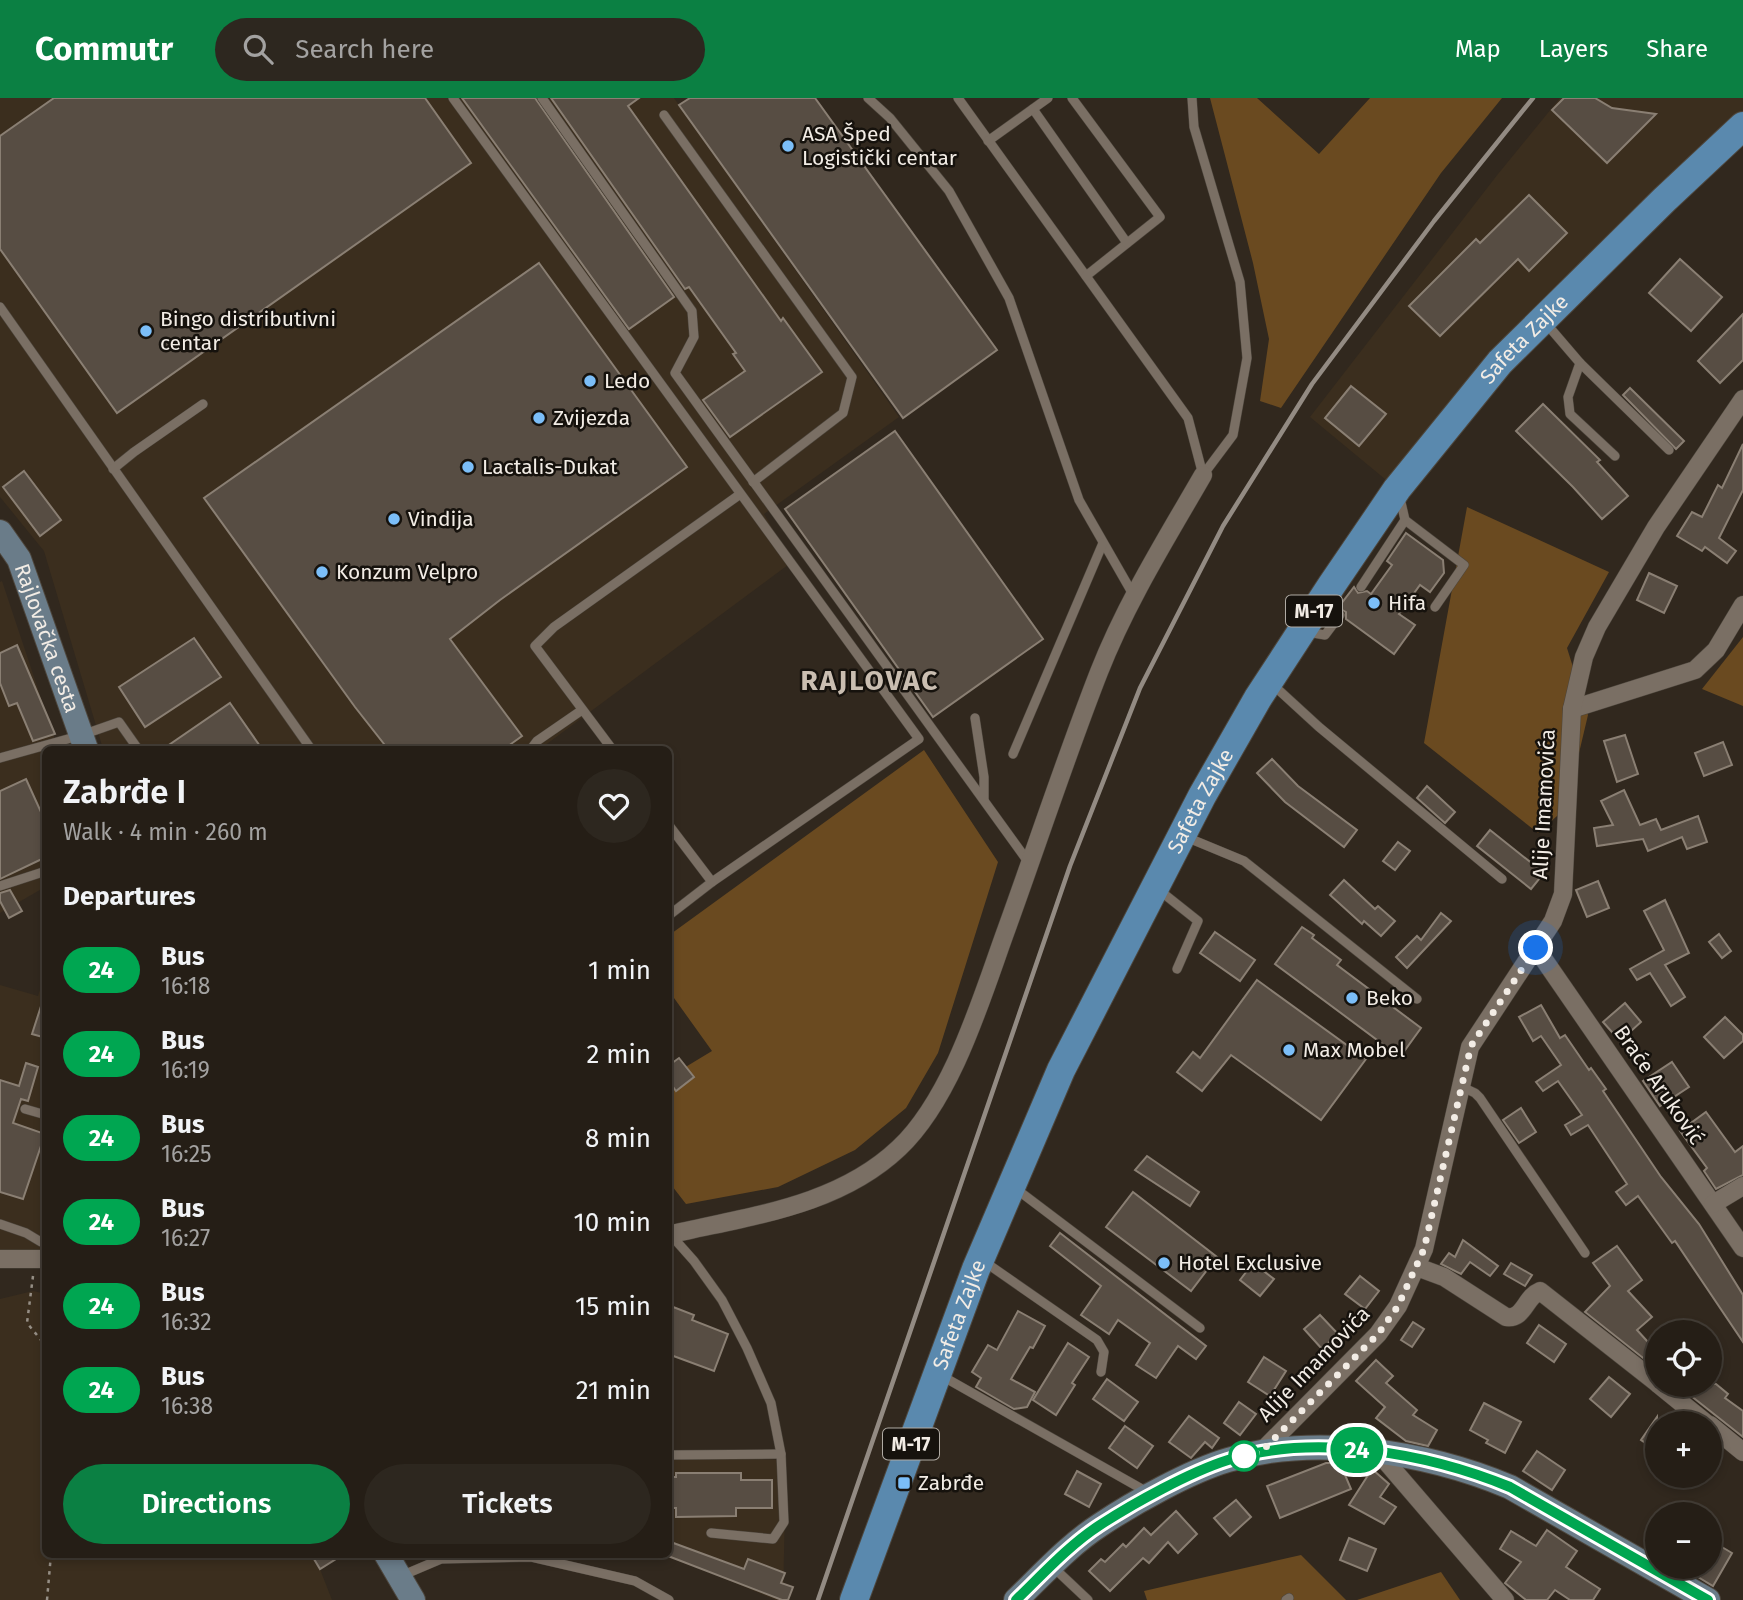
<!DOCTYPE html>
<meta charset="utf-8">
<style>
body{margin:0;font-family:"Fira Sans",sans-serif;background:#2d271f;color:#f1f3f6;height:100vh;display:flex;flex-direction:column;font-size:26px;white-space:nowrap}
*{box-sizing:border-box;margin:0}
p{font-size:23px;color:#a3a2a1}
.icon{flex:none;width:38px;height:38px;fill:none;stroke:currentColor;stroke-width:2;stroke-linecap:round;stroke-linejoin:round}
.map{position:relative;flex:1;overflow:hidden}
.side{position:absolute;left:42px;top:648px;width:630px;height:812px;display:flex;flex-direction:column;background:#251e16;border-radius:10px;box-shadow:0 4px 10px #0003,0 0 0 2px #423c35}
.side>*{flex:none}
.badge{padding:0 14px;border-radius:23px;font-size:24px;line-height:46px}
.controls{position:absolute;left:1645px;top:1222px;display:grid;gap:14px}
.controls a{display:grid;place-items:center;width:77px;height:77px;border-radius:50%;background:#251e16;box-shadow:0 4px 10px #0003,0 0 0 2px #423c35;font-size:35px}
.you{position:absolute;width:35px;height:35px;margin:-18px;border:5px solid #fff;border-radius:50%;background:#1a73e8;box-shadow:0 0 0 10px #1a73e833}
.map>.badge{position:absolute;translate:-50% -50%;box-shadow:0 0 0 4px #fff}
h2{padding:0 21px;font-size:26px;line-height:63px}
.round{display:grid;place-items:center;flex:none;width:74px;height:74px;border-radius:37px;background:#2d271f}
.headline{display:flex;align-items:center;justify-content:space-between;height:119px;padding:0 21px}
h1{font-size:33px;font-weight:600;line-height:52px}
.cta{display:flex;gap:14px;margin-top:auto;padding:14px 21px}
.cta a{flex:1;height:80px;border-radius:42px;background:#0b8043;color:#fff;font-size:28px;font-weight:600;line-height:80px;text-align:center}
.cta a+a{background:#2d271f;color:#f1f3f6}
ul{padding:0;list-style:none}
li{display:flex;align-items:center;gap:21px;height:84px;padding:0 21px}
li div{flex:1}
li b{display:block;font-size:26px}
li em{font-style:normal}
li .badge{min-width:77px;font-weight:700;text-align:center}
header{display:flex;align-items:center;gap:42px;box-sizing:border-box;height:98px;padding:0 35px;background:#0b8043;color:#fff}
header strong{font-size:33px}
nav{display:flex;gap:38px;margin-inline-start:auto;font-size:24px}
.search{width:490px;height:63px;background:#2d271f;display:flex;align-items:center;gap:18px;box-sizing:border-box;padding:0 24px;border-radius:38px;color:#a3a2a1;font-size:26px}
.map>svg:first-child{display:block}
</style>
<header>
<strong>Commutr</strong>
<div class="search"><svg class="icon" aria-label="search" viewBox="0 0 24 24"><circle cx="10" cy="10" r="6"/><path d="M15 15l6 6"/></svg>Search here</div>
<nav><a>Map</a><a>Layers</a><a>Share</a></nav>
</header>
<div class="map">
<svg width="1743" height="1502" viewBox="0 0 1743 1502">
<rect width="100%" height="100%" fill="#31281e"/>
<!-- built -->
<g fill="#3b2e1e">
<polygon points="0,0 674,0 899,319 764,416 792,464 540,651 103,651 44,453 0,399"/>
<polygon points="1560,0 1743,0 1743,30 1397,391 1310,319 1498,76"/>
<polygon points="2,483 58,651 46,651 45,789 0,815 0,484"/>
<polygon points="45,876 45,1161 0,1161 0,887 38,898"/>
<polygon points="33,1193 46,1196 46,1456 314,1456 332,1502 0,1502 0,1201"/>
<polygon points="669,1360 786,1362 783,1502 776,1502 666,1456 668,1456"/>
</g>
<!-- green -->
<g fill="#6a4a20">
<polygon points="1210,0 1257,0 1319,56 1370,0 1502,0 1441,75 1281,310 1260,303 1269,241 1253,165"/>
<polygon points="1467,409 1609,474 1567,550 1588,617 1566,710 1538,735 1424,645"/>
<polygon points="1743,539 1743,608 1702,591"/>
<polygon points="924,652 998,764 938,955 906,1010 855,1052 778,1089 686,1106 669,1084 669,979 712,953 669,893 668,838"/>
<polygon points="1301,1457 1346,1502 1147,1502 1144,1493"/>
<polygon points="1441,1474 1460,1502 1357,1502"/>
</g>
<!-- building -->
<g fill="#574d43" stroke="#8a7f73" stroke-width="2">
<polygon points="54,0 425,0 471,65 117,315 0,151 0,38"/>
<polygon points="462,0 535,0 674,199 629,231"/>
<polygon points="551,0 639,0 628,8 781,223 783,220 822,274 730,339 703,302 745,273 733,256 736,255 689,189 685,191"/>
<polygon points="690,0 815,0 997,252 903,320 679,7"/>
<polygon points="1564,0 1595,0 1612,10 1656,16 1607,65 1552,12"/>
<polygon points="1529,97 1567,135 1529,173 1518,161 1440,238 1409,208 1476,141 1480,145"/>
<polygon points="1680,161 1722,199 1691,233 1649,195"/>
<polygon points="539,165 687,369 500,502 450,541 522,638 504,651 388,651 355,609 204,400"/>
<polygon points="1743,216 1743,262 1720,285 1698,263"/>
<polygon points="1351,288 1386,316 1359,348 1325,320"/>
<polygon points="1630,290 1684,343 1676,351 1623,297"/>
<polygon points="1543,306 1600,362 1597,364 1628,398 1602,421 1573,389 1516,333"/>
<polygon points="895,333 1043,541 933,619 785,411"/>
<polygon points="1743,346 1743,392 1719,440 1736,453 1727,465 1705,449 1702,453 1677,438 1692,414 1702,419 1718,387 1722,390"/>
<polygon points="24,373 61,422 40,438 3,389"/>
<polygon points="1406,435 1443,462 1444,475 1430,494 1420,487 1399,516 1415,527 1394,556 1346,521 1346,514 1338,510 1354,489 1358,495 1367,493 1371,496 1392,467 1387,463"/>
<polygon points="1649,475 1677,488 1664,515 1637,502"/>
<polygon points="194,540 221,579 145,629 119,589"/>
<polygon points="17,547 55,636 33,643 17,605 9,608 0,585 0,555"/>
<polygon points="230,605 262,651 163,651"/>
<polygon points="1625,637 1638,676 1617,684 1604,643"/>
<polygon points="1723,644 1732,667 1704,678 1695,655"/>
<polygon points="1272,661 1298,688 1357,732 1344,749 1285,704 1257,675"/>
<polygon points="26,681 46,725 46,759 0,781 0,693"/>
<polygon points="1427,688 1455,714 1445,725 1417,700"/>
<polygon points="1624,692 1640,727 1656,721 1661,732 1698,718 1707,744 1687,751 1682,739 1648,753 1643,741 1597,748 1594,730 1613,727 1601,703"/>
<polygon points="1490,732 1544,775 1531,791 1477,748"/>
<polygon points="1398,744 1410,753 1395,772 1383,763"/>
<polygon points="1344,782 1375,811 1378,808 1395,823 1381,838 1364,823 1362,826 1330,797"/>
<polygon points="1598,783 1609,810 1587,819 1576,792"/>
<polygon points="10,792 22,813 9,820 0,803 0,795"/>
<polygon points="1665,802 1689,855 1665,867 1685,899 1671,908 1650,875 1637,882 1630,871 1664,852 1644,813"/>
<polygon points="1441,815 1451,823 1407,870 1396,859 1417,838 1421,842"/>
<polygon points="1302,829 1314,837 1312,840 1341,862 1337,867 1421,930 1400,959 1275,866"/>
<polygon points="1215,834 1255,862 1240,883 1200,855"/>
<polygon points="1719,836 1731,853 1722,860 1709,844"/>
<polygon points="1257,882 1366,961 1321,1022 1231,957 1202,993 1177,974 1193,954 1200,960"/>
<polygon points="43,902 46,902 46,940 32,936"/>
<polygon points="1625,905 1641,924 1620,943 1603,924"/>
<polygon points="1541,907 1560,940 1565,937 1589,972 1591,970 1606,991 1603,993 1661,1079 1699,1126 1743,1197 1743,1244 1675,1143 1672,1145 1638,1098 1626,1107 1616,1094 1627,1086 1588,1027 1571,1037 1565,1027 1582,1017 1558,983 1543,993 1536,984 1561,967 1541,938 1533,943 1519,919"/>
<polygon points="1725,919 1743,937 1743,943 1724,960 1704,939"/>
<polygon points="679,960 694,979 676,993 668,982 668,968"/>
<polygon points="1672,964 1689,989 1660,1008 1643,983"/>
<polygon points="26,965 38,969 28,1003 21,1001 13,1025 45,1036 23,1101 0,1094 0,982 19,988"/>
<polygon points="1521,1010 1536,1034 1519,1045 1503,1022"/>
<polygon points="1706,1014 1735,1054 1743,1048 1743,1077 1716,1091 1704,1073 1707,1070 1680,1033"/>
<polygon points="1147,1058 1199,1094 1190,1108 1135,1072"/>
<polygon points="1133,1094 1217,1159 1191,1193 1106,1129"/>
<polygon points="1060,1135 1206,1248 1196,1261 1178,1248 1156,1280 1136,1267 1150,1245 1118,1222 1109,1236 1081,1217 1101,1188 1050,1148"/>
<polygon points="1463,1142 1498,1168 1490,1178 1470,1164 1461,1176 1441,1166 1449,1155 1455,1159"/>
<polygon points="1617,1148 1642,1182 1628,1193 1652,1219 1637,1232 1657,1254 1657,1271 1585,1214 1610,1188 1593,1165"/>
<polygon points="1253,1165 1274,1181 1260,1198 1240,1182"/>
<polygon points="1511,1165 1532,1177 1525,1188 1504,1176"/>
<polygon points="1360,1178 1379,1193 1365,1211 1345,1196"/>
<polygon points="668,1207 694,1217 692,1222 728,1236 714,1273 668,1256"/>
<polygon points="1018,1213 1045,1228 1033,1250 1030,1249 1011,1281 1035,1294 1027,1309 1014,1311 976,1289 981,1280 972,1274 988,1247 997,1252"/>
<polygon points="1320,1217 1338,1236 1322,1251 1304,1231"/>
<polygon points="1413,1224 1424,1231 1412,1249 1401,1242"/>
<polygon points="1539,1227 1566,1246 1554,1264 1527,1245"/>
<polygon points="1068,1245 1089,1259 1072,1285 1075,1287 1056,1317 1033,1302"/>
<polygon points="1264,1259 1286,1273 1270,1298 1248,1284"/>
<polygon points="1376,1262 1393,1278 1386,1285 1417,1312 1413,1317 1437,1332 1428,1348 1406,1343 1376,1320 1385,1309 1356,1283"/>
<polygon points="1609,1279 1630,1296 1611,1319 1590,1301"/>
<polygon points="1107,1281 1138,1304 1124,1323 1093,1301"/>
<polygon points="1676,1286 1716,1286 1728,1296 1725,1300 1743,1313 1743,1339"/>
<polygon points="1239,1304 1256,1316 1240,1337 1224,1325"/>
<polygon points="1484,1305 1521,1324 1505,1355 1486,1345 1488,1342 1470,1332"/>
<polygon points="1189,1318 1219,1340 1212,1350 1205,1344 1191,1360 1169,1344"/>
<polygon points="1657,1319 1657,1353 1641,1342"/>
<polygon points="1125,1328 1153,1348 1137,1370 1109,1350"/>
<polygon points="1537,1353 1565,1372 1552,1392 1523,1373"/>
<polygon points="1326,1365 1340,1365 1351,1391 1280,1420 1267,1388"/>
<polygon points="1372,1371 1389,1386 1380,1399 1396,1409 1384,1426 1349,1407"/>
<polygon points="1077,1373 1101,1386 1089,1409 1065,1396"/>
<polygon points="676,1375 741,1375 741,1382 772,1382 772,1410 736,1410 736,1418 676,1419 676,1410 668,1410 668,1379 676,1379"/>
<polygon points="1236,1402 1251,1419 1230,1438 1214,1420"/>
<polygon points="1176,1413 1197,1436 1178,1455 1168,1444 1149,1465 1143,1460 1110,1493 1089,1473 1101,1461 1105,1464 1123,1446 1126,1449 1144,1430 1151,1437"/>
<polygon points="1547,1432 1577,1453 1566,1469 1600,1491 1593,1502 1570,1502 1555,1492 1547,1502 1526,1502 1505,1485 1521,1464 1500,1451 1511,1433 1536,1448"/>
<polygon points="1349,1440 1376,1451 1367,1473 1340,1462"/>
<polygon points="1710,1442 1732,1455 1713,1488 1688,1473 1691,1468 1710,1468"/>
<polygon points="668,1443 744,1471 748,1461 785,1475 781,1485 793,1489 788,1502 782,1502 668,1458"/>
<polygon points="311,1456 344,1456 320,1471"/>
</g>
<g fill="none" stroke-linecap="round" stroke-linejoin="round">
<!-- lane casing -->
<g stroke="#4d463d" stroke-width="10">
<g id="lane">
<polyline points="453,0 919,641 712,784 668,818"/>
<polyline points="542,0 692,213 694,239 675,275 1029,765"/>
<polyline points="868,0 890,20 949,93 1009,200 1079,402 1134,498"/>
<polyline points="958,0 1188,320 1203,377"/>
<polyline points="1072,0 1160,119 1086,178"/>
<polyline points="1192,0 1194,29 1240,184 1247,260 1233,337 1203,377"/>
<polyline points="1033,11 1127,145"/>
<polyline points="664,17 852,279 843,315 753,384"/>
<polyline points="988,43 1048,0"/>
<polyline points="0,209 311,651"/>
<polyline points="1544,223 1580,265 1568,299 1570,316 1615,358"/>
<polyline points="1580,265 1669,352"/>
<polyline points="113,371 134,354 203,306"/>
<polyline points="1405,422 1464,467 1435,509"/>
<polyline points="1361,489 1405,422 1400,400"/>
<polyline points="1307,534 1325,537 1340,517"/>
<polyline points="1271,585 1319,629 1502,781"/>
<polyline points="975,620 984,679 984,702"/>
<polyline points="531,651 537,643 582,612"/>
<polyline points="612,651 535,548 554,529 739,397"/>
<polyline points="1013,656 1103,445"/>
<polyline points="0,660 82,637 119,624 138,651"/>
<polyline points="668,726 712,784"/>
<polyline points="1186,739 1244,763 1417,901"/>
<polyline points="0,788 46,773"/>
<polyline points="1159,792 1198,823 1177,871"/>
<polyline points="1460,988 1475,995 1480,1000 1585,1155"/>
<polyline points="25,1011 46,1017"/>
<polyline points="1015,1090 1200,1230"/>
<polyline points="0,1126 26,1135 41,1144"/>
<polyline points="670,1136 694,1163 722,1202 747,1250 771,1305 781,1356 784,1424 773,1441 711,1435"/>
<polyline points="982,1162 1097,1242 1104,1254 1101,1274"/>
<polyline points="942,1278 1149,1395"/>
<polyline points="668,1357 781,1356"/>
<polyline points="1053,1469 1088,1502"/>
<polyline points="401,1478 441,1461 531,1459 635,1483 669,1502"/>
<polyline points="1286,1502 1289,1500"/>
</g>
</g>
<!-- street casing -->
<g stroke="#4d463d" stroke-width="19">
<g id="street">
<polyline points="1572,611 1695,572 1716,552 1743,507"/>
<polyline points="1536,850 1743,1150"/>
<polyline points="1713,1106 1743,1088"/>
<path d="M668,1137C748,1118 837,1109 899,1050C951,1001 980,905 1004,838C1036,750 1065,661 1099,574C1126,505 1166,441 1203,377"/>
<polyline points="0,1161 46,1161"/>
<path d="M1417,1169L1444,1179L1506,1219C1524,1222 1525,1199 1540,1193L1657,1285"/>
<polyline points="1658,1286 1706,1325"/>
<polyline points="1710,1327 1743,1354"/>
<polyline points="1377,1353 1505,1502"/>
<polyline points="1261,1354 1378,1236 1398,1208 1424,1151 1470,949 1553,823 1563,796 1572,611 1584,559 1597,529 1656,429 1743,301"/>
</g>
</g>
<!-- secondary casing -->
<g stroke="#4d463d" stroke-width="26">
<g id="secondary">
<path id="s1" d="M0,434L19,461L86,651"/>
<polyline points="386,1456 413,1502"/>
<path d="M1016,1502C1042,1477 1069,1447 1100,1427C1133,1405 1190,1373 1228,1362C1316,1336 1427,1354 1510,1389L1708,1502"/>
</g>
</g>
<!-- primary casing -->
<g stroke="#4d463d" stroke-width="30">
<g id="primary">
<path id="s2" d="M854,1502L976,1171L1061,972L1202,698L1258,600L1331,488L1397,391L1500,264L1664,102L1743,28"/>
</g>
</g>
<!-- path -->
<g stroke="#968f86" stroke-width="2.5" stroke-dasharray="3.5 5" stroke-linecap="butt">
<polyline points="33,1178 27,1225 46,1248"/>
<polyline points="47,1502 51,1456"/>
</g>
<!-- lane -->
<use href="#lane" stroke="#7a6f64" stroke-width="9"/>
<!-- street -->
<use href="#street" stroke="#7a6f64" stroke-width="18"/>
<!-- secondary -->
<use href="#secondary" stroke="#6a7c89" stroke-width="24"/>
<!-- primary -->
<use href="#primary" stroke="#5a89ae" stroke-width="28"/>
<!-- rail -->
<polyline stroke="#938b83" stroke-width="4.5" points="818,1502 1070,768 1140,590 1223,428 1312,286 1434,123 1533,0"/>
</g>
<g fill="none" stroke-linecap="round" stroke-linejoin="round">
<!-- line casing -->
<g stroke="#fff" stroke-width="16">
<path id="line" d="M1016,1502C1042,1477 1069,1447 1100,1427C1134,1405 1190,1374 1228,1362C1316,1335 1427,1355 1510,1389L1708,1502"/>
</g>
<!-- line -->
<use href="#line" stroke="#00a651" stroke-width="10"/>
<!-- walk -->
<polyline stroke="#f2ece5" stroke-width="7" stroke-dasharray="0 12.6" points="1244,1358 1261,1354 1378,1236 1398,1208 1424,1151 1471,948 1536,850"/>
</g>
<!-- markers -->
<g fill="#7bbef8" stroke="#16120d" stroke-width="2.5">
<circle cx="788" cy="48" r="7"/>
<circle cx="146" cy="233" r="7"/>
<circle cx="590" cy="283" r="7"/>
<circle cx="539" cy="320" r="7"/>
<circle cx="468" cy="369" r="7"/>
<circle cx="394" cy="421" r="7"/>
<circle cx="322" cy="474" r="7"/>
<circle cx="1374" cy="505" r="7"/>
<circle cx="1352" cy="900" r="7"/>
<circle cx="1289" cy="952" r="7"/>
<circle cx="1164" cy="1165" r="7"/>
<rect x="897" y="1378" width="14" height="14" rx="3.5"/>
</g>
<circle fill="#fff" stroke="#00a651" stroke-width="3.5" cx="1244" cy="1358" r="14"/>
<g text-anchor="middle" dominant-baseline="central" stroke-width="5" stroke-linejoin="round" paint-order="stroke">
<!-- shield labels -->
<g fill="#16120d" stroke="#b0aba4" stroke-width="2">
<rect x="1286" y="497.5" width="56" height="31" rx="5"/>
<rect x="883" y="1330.5" width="56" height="31" rx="5"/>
</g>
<g font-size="19" font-weight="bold" fill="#f2ece5">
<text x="1314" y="513">M-17</text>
<text x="911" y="1346">M-17</text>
</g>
<!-- poi labels -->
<g font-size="21" fill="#f2ece5" stroke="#16120d" text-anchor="start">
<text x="802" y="36">ASA Šped<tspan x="802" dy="24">Logistički centar</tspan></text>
<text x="160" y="221">Bingo distributivni<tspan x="160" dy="24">centar</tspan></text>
<text x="604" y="283">Ledo</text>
<text x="553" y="320">Zvijezda</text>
<text x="482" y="369">Lactalis-Dukat</text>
<text x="408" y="421">Vindija</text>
<text x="336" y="474">Konzum Velpro</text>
<text x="1388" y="505">Hifa</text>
<text x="1366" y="900">Beko</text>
<text x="1303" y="952">Max Mobel</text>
<text x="1178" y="1165">Hotel Exclusive</text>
<text x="918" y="1385">Zabrđe</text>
</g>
<!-- street labels -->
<g font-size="21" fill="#f2ece5" stroke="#16120d">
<text stroke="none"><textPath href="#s2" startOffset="1438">Safeta Zajke</textPath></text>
<text stroke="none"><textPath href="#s1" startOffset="117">Rajlovačka cesta</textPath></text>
<text stroke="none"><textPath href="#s2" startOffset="872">Safeta Zajke</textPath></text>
<text transform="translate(1544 706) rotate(-87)">Alije Imamovića</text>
<text transform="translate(1659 987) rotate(55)">Braće Aruković</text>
<text stroke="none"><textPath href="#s2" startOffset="304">Safeta Zajke</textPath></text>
<text transform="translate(1314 1266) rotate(-46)">Alije Imamovića</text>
</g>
<!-- district labels -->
<g font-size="28" font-weight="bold" letter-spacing="2" fill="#cabeb1" stroke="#16120d">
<text x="870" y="582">RAJLOVAC</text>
</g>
</g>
</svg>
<div class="controls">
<a><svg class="icon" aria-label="locate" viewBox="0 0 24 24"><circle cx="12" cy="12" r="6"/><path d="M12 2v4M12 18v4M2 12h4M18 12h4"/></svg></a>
<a>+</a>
<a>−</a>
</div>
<div class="you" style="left:1536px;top:850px"></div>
<b class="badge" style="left:1357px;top:1352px;background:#00a651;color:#fff">24</b>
<section class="side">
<div class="headline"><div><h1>Zabrđe I</h1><p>Walk · 4 min · 260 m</p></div><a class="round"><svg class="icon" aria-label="heart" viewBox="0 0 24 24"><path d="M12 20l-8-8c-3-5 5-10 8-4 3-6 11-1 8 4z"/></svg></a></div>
<h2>Departures</h2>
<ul>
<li><span class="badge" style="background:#00a651;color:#fff">24</span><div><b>Bus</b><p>16:18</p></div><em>1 min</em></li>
<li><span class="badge" style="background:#00a651;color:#fff">24</span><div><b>Bus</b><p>16:19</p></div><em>2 min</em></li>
<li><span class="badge" style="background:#00a651;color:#fff">24</span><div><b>Bus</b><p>16:25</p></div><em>8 min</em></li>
<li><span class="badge" style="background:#00a651;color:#fff">24</span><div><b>Bus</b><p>16:27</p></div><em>10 min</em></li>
<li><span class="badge" style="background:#00a651;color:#fff">24</span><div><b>Bus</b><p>16:32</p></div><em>15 min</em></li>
<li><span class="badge" style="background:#00a651;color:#fff">24</span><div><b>Bus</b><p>16:38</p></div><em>21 min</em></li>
</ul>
<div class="cta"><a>Directions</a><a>Tickets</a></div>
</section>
</div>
